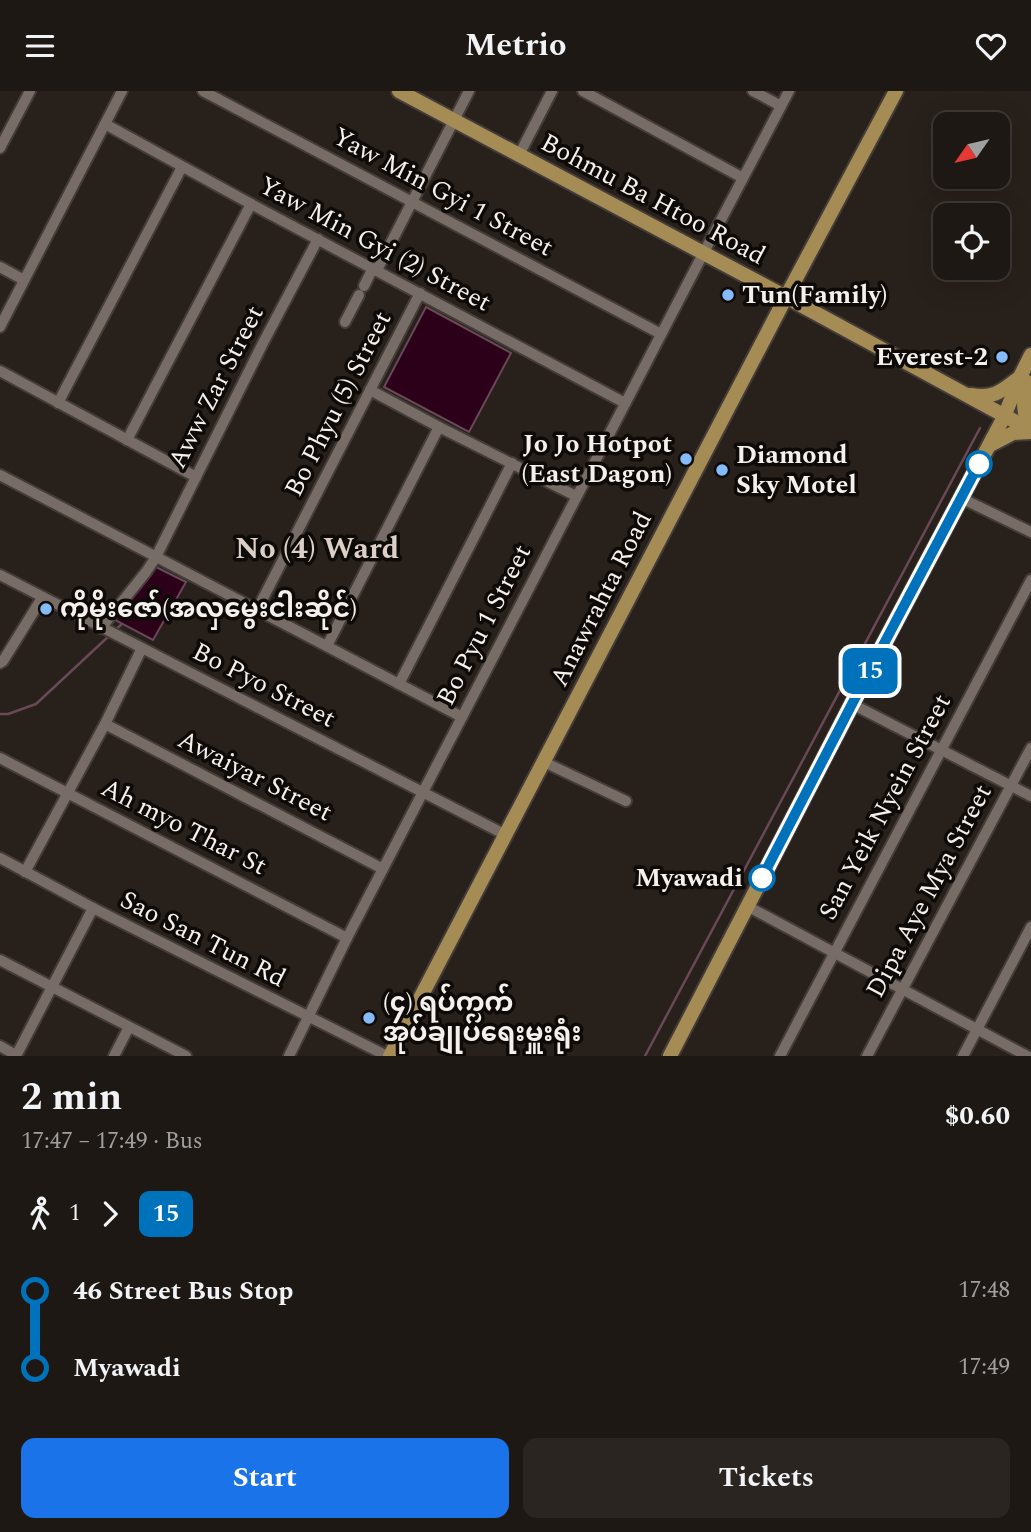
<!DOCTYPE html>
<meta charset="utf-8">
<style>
body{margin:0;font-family:Spectral,"Noto Sans Myanmar",serif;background:#2b2522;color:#f1f3f6;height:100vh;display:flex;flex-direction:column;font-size:26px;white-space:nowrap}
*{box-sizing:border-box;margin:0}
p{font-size:23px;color:#a1a0a0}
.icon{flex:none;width:38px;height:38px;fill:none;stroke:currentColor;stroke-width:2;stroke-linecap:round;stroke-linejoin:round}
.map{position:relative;height:965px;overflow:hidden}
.drawer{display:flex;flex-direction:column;background:#1e1814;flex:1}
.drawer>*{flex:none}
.badge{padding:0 14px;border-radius:10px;font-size:24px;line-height:46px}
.needle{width:46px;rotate:236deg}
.buttons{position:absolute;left:933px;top:21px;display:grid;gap:14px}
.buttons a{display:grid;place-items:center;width:77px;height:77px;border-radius:14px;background:#1e1814;box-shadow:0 7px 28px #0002,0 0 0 2px #3c3734;font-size:35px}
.map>.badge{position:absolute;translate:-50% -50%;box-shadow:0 0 0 4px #fff}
.legs{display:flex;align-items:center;gap:10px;height:77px;padding:0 21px;font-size:23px}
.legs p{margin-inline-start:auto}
.overview{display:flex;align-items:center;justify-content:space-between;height:119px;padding:0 21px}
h1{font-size:38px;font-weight:700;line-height:52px}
.primary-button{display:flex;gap:14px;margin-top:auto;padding:14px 21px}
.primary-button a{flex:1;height:80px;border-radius:14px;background:#1a73e8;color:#fff;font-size:28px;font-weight:700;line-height:80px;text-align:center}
.primary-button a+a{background:#2b2522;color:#f1f3f6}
ul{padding:0 21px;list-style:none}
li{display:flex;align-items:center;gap:24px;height:77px;font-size:26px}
li i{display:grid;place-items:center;width:10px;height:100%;margin:0 9px;background:currentColor}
li i::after{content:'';width:18px;height:18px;margin:-9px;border:5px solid;border-radius:50%;background:#1e1814}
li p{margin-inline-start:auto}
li:first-child i{background:linear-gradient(#0000 50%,currentColor 0)}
li:last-child i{background:linear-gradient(currentColor 50%,#0000 0)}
header{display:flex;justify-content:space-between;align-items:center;height:91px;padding:0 21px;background:#1e1814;font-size:32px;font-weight:700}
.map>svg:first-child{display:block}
</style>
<header><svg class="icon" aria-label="menu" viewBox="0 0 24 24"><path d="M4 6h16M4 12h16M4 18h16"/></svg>Metrio<svg class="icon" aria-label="heart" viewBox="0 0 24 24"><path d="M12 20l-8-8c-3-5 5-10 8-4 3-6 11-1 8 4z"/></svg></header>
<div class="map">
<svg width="1031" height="965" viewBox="0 0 1031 965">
<rect width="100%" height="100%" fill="#28201a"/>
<!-- water -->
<g fill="#2d0019" stroke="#694858" stroke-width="2">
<polygon points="426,216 511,262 469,341 384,296"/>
<polygon points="154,475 186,491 153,549 115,529"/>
</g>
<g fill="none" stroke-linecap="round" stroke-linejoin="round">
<!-- stream -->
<g stroke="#694858" stroke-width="2.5">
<polyline points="114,540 122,533"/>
<polyline points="0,623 8,623 36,613 110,544"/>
<polyline points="645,965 980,337"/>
</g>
<!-- minor casing -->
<g stroke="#433c38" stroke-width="14">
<g id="minor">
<polyline points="203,0 661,243"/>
<polyline points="583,0 743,87"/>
<polyline points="753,0 781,15"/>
<polyline points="105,33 251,113 625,312"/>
<polyline points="0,57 30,0"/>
<polyline points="519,64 552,0"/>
<polyline points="0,176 24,189"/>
<polyline points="377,179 469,0"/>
<polyline points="364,195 373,177"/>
<polyline points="345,231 359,204"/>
<polyline points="0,236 122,0"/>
<polyline points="0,280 196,386"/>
<polyline points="370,299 439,336 576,405"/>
<polyline points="58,312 182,76"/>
<polyline points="127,349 251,113"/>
<polyline points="0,384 462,626"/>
<polyline points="961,407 1031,441"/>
<polyline points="0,484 506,744"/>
<polyline points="257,519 420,202"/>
<polyline points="101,537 146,481 156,466 263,252 318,148"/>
<polyline points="327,555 439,336"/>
<polyline points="0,572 3,570 42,507"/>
<polyline points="399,593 512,372"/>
<polyline points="852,613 1031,705"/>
<polyline points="105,633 383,778"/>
<polyline points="0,667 347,847"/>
<polyline points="544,671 626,710"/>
<polyline points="0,767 93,817 387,965"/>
<polyline points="25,781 105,633 142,557"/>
<polyline points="747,815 1027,965"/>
<polyline points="0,869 186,965"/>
<polyline points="0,955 16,964"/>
<polyline points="16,965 93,817"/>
<polyline points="114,965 129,936"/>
<polyline points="289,965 347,847 703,163 789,0"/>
<polyline points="780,965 1031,489"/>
<polyline points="867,965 1031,657"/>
<polyline points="963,965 1031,836"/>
</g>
</g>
<!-- major casing -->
<g stroke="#433c38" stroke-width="18">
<g id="major">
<polyline points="399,0 786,206 1031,339"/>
<path d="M1027,291C1024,308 1021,320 1031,337"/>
<path d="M971,304C994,308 1002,300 1019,287"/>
<polyline points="990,354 1013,342 1031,341"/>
<polyline points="390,965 786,206 896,0"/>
<polyline points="670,965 852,613 1004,326 1020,286 1031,264"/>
</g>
</g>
<!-- minor -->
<use href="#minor" stroke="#776c66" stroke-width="10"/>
<!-- major -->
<use href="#major" stroke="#a58c55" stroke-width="14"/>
</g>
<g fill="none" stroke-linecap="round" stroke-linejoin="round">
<!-- line-1 casing -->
<g stroke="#fff" stroke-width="16">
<polyline id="line-1" points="762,787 852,613 979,373"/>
</g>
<!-- line-1 -->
<use href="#line-1" stroke="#0072bc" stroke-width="10"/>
</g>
<!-- markers -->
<g fill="#85bbfb" stroke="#0e0a08" stroke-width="2.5">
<circle cx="728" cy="204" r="7"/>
<circle cx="1002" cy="266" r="7"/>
<circle cx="686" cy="368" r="7"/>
<circle cx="722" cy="379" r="7"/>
<circle cx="46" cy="518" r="7"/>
<circle cx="369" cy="927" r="7"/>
</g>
<g fill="#fff" stroke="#0072bc" stroke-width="3.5">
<circle cx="979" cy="373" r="12"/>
<circle cx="762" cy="787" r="12"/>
</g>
<g text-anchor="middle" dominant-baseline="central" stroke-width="7" stroke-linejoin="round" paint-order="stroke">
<!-- street labels -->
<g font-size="26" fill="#f6f0ec" stroke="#0e0a08">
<text transform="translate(443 101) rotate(28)">Yaw Min Gyi 1 Street</text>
<text transform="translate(653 108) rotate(28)">Bohmu Ba Htoo Road</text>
<text transform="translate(375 153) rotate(28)">Yaw Min Gyi (2) Street</text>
<text transform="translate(216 296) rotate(-63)">Aww Zar Street</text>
<text transform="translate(338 313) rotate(-63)">Bo Phyu (5) Street</text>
<text transform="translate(601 508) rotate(-63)">Anawrahta Road</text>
<text transform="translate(484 534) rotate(-63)">Bo Pyu 1 Street</text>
<text transform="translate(264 594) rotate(27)">Bo Pyo Street</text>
<text transform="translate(255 685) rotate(27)">Awaiyar Street</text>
<text transform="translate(885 716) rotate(-62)">San Yeik Nyein Street</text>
<text transform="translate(184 736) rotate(27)">Ah myo Thar St</text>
<text transform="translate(929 800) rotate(-62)">Dipa Aye Mya Street</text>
<text transform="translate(203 848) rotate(27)">Sao San Tun Rd</text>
</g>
<!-- poi labels -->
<g font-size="26" font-weight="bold" fill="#f6f0ec" stroke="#0e0a08" text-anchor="start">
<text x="742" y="204">Tun(Family)</text>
<text x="988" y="266" text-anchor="end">Everest-2</text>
<text x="672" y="353" text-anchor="end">Jo Jo Hotpot<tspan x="672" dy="30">(East Dagon)</tspan></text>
<text x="736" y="364">Diamond<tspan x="736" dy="30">Sky Motel</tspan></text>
<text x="60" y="518">ကိုမိုးဇော်(အလှမွေးငါးဆိုင်)</text>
<text x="383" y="912">(၄) ရပ်ကွက်<tspan x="383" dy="30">အုပ်ချုပ်ရေးမှူးရုံး</tspan></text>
</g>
<!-- stop labels -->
<g font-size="26" font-weight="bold" fill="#f6f0ec" stroke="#0e0a08" text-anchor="end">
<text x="743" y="787">Myawadi</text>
</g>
<!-- quarter labels -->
<g font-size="30" font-weight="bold" fill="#dbcfc8" stroke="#0e0a08">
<text x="317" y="458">No (4) Ward</text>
</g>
</g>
</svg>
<div class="buttons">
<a><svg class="needle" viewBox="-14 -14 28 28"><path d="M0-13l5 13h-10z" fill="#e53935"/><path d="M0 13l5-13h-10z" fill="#a1a0a0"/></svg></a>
<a><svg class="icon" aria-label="locate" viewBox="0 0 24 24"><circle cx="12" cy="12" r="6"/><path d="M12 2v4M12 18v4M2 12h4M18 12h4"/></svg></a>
</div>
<b class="badge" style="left:870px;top:580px;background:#0072bc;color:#fff">15</b>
</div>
<section class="drawer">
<div class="overview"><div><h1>2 min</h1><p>17:47 – 17:49 · Bus</p></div><b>$0.60</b></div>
<div class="legs"><svg class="icon" aria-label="walk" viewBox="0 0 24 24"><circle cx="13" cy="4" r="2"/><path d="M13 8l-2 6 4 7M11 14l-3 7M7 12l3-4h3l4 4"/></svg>1<svg class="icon" aria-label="forward" viewBox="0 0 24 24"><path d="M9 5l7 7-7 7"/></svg><b class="badge" style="background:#0072bc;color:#fff">15</b></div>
<ul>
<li><i style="color:#0072bc"></i><b>46 Street Bus Stop</b><p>17:48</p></li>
<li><i style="color:#0072bc"></i><b>Myawadi</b><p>17:49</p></li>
</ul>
<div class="primary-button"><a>Start</a><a>Tickets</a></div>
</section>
